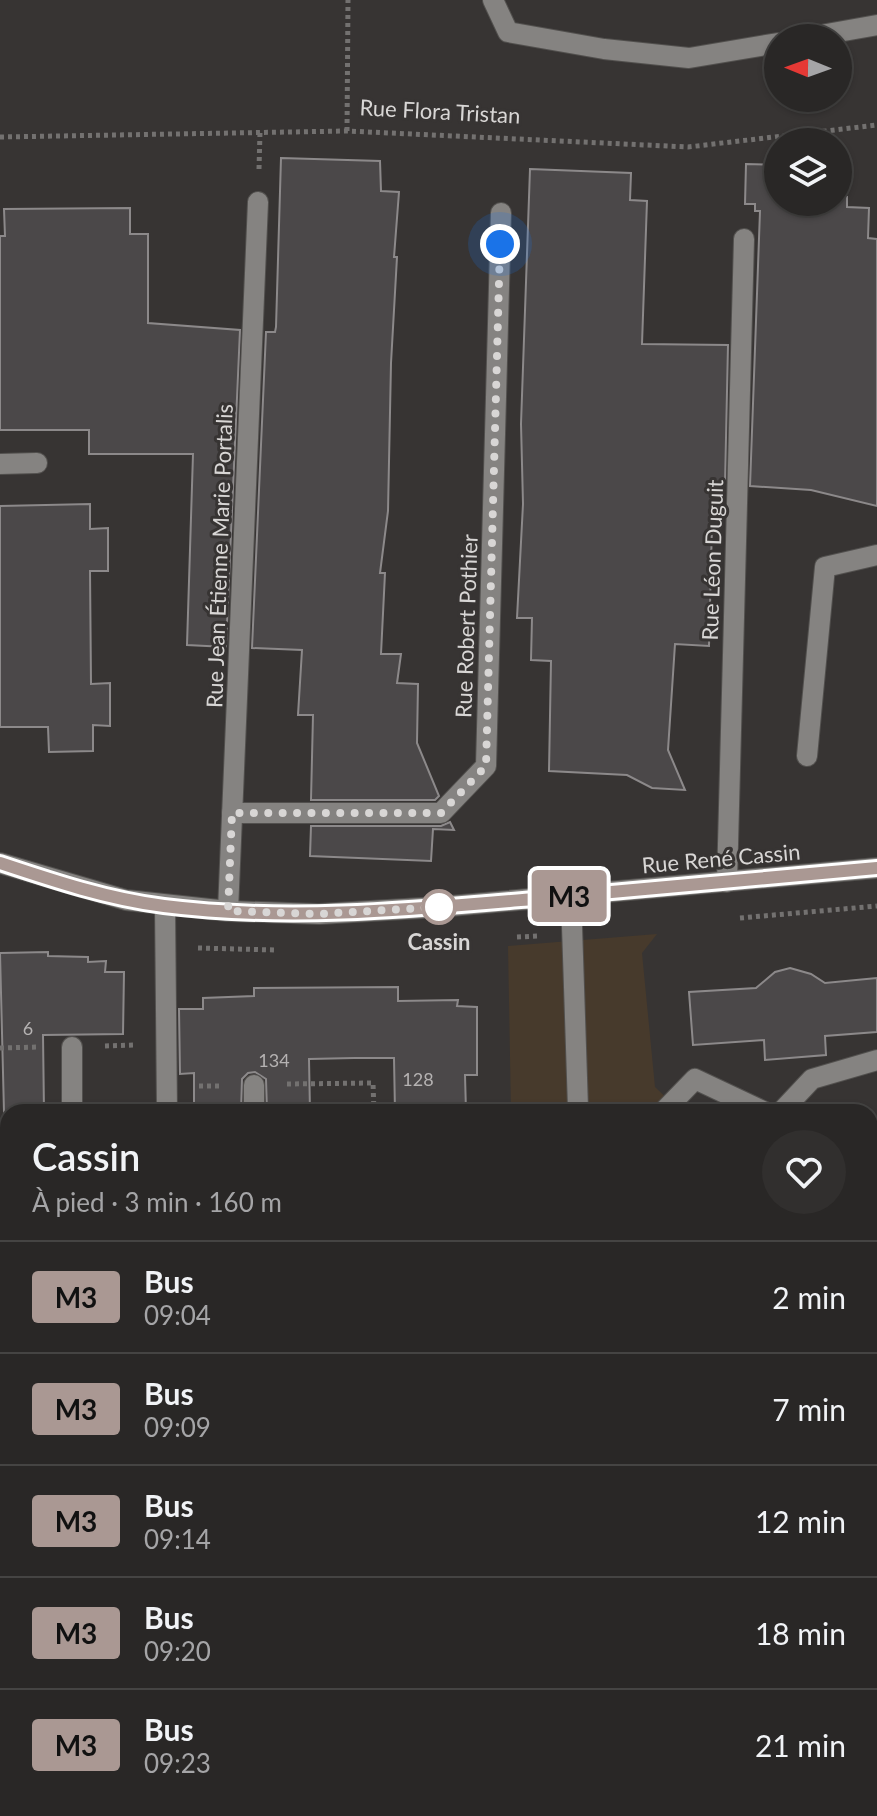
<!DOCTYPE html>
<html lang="fr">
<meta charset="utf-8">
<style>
body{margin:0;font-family:Lato,sans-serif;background:#312f2e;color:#f1f3f6;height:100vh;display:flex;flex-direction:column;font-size:30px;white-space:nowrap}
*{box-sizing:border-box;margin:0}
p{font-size:26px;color:#a5a5a7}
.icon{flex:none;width:44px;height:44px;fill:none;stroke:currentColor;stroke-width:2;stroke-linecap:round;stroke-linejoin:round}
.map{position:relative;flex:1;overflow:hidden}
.side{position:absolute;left:0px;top:1104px;width:878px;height:712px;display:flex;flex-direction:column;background:#292726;border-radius:24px 24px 0 0;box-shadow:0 2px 6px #0004,0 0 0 2px #454443}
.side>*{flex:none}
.badge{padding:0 16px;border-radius:6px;font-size:28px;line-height:52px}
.needle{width:52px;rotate:271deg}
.controls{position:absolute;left:764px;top:24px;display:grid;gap:16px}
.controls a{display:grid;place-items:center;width:88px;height:88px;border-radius:50%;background:#292726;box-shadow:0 2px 6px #0004,0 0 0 2px #454443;font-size:40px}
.you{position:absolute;width:40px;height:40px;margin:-20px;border:6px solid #fff;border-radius:50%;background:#1a73e8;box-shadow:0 0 0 12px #1a73e833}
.map>.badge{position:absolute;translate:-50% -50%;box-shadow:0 0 0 4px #fff}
.round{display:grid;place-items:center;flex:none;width:84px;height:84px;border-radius:42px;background:#312f2e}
.headline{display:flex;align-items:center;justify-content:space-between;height:136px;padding:0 32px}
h1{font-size:38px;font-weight:600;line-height:60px}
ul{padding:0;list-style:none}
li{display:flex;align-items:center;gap:24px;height:112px;padding:0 32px;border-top:2px solid #454443}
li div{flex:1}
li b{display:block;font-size:30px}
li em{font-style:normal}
li .badge{min-width:88px;font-weight:700;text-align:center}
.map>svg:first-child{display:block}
</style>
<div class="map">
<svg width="877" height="1816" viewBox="0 0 877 1816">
<rect width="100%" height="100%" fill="#373433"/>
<!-- medical -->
<polygon fill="#473a2c" points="657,934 642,953 655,1087 681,1112 511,1112 508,946"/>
<!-- building -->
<g fill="#4b4849" stroke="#8c898a" stroke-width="2">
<polygon points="281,158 380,161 381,191 399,192 394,257 397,257 391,363 388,511 380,573 385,573 381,654 401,654 397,683 418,684 417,743 439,796 435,800 311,800 313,715 298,715 302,650 252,648 266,332 275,332 276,327"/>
<polygon points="746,164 778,165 778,202 838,202 838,170 841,171 839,196 847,197 847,207 869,208 868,238 877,239 877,506 811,490 750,486 760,211 755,211 755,204 745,204"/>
<polygon points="530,169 631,173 630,200 647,201 642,344 728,345 725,484 713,483 709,646 675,644 668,750 685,790 652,788 627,775 549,771 551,661 531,660 532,618 517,618 523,504 521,424"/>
<polygon points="130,208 130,234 148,234 148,323 240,330 226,647 187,645 193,454 89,454 89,430 0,430 0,236 5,236 4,209"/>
<polygon points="90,504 90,529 108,528 108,571 90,571 91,684 110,683 110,726 93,725 93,751 49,752 48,727 0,727 0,506"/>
<polygon points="450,822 454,830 433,829 431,861 310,856 311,826 441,826"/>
<polygon points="48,952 48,956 88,957 88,962 106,961 105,972 124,972 123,1034 43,1035 44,1112 4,1112 0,953"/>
<polygon points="790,968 811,974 825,983 877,978 877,1032 825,1036 826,1055 765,1060 764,1040 693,1045 689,992 756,988 775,972"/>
<polygon points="398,987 398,1001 458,1000 457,1006 477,1007 477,1075 465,1075 466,1112 395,1112 394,1058 354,1058 309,1059 310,1112 267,1112 266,1079 255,1072 248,1073 242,1079 241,1112 194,1112 194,1073 180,1074 179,1009 203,1009 203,998 254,996 254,988"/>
</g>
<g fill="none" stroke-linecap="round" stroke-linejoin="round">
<!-- service casing -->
<g stroke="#52504e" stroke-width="22">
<g id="service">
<polyline points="807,756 825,567 877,555"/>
<polyline points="571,896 578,1108 583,1112"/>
<polyline points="663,1112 695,1079 765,1112"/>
<polyline points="781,1112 812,1079 877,1060"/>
<polyline points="870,1198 877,1192"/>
</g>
</g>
<!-- minor casing -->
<g stroke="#52504e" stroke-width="22">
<g id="minor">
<polyline points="493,0 508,32 604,49 689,58 778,43"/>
<polyline points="804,38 877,25"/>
<polyline points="0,464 37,463"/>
<polyline points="232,813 441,813 486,766 501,213"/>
<polyline points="727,882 744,239"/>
<polyline points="165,906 167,1112"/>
<polyline points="228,911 258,202"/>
<polyline points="254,1085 254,1112"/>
<polyline points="72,1112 72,1047"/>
<polyline points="0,1233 8,1233"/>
</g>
</g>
<!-- tertiary casing -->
<g stroke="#52504e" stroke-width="22">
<polyline id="tertiary" points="0,863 126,900 228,911 319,914 439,907 877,868"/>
</g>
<!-- path -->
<g stroke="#737170" stroke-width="5" stroke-dasharray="4 4" stroke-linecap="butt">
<polyline points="347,131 348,0"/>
<polyline points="0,137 347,131 688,147 877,125"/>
<polyline points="259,169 260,132"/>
<polyline points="740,918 877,906"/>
<polyline points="517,937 539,936"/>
<polyline points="198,948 276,950"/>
<polyline points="105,1046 135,1045"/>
<polyline points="0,1048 39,1047"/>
<polyline points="287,1084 373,1083 374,1112"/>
<polyline points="199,1086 221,1086"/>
<polyline points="0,1504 8,1503"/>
<polyline points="870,1515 877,1512"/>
<polyline points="318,1808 318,1816"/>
<polyline points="129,1816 135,1809"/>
<polyline points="453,1816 474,1808"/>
</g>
<!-- service -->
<use href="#service" stroke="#858381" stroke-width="20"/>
<!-- minor -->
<use href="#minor" stroke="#858381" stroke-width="20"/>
<!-- tertiary -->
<use href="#tertiary" stroke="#858381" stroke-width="20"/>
</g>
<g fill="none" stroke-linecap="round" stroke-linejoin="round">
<!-- line casing -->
<g stroke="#fff" stroke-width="18">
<path id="line" d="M0,863C54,881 108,899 164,906C291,922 418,909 545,898C656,888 766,878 877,868"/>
</g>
<!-- line -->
<use href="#line" stroke="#aa9893" stroke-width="12"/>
<!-- walk -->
<polyline stroke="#d8d6d5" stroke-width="8" stroke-dasharray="0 14.4" points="439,907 319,914 228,911 232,813 441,813 486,766 500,244"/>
</g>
<!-- markers -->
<circle fill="#fff" stroke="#aa9893" stroke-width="4" cx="439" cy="907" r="16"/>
<g text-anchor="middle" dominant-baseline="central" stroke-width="6" stroke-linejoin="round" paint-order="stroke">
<!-- number labels -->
<g font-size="18" fill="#b5b2b2">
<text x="28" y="1028">6</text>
<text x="274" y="1060">134</text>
<text x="418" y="1079">128</text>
</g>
<!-- street labels -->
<g font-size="22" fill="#d8d6d5" stroke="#373433">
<text transform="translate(440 111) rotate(3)">Rue Flora Tristan</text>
<text transform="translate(219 556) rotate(-88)">Rue Jean Étienne Marie Portalis</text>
<text transform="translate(712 560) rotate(-88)">Rue Léon Duguit</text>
<text transform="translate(466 626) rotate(-88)">Rue Robert Pothier</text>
<text transform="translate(721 858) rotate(-5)">Rue René Cassin</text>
</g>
<!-- stop labels -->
<g font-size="22" font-weight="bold" fill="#d8d6d5" stroke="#373433">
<text x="439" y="941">Cassin</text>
</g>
</g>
</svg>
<div class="controls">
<a><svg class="needle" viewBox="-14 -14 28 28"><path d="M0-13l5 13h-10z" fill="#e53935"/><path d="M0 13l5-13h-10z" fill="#a5a5a7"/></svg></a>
<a><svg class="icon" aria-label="layers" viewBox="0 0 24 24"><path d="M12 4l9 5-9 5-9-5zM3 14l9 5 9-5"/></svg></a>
</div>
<div class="you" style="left:500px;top:244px"></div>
<b class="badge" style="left:569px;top:896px;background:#aa9893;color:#111">M3</b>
<section class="side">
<div class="headline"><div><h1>Cassin</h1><p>À pied · 3 min · 160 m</p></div><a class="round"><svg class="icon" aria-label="heart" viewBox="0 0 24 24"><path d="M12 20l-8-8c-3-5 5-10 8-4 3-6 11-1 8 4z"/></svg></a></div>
<ul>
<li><span class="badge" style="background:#aa9893;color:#111">M3</span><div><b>Bus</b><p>09:04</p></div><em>2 min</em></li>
<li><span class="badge" style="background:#aa9893;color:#111">M3</span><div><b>Bus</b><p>09:09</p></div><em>7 min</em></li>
<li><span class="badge" style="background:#aa9893;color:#111">M3</span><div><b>Bus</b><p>09:14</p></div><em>12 min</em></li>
<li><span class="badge" style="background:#aa9893;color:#111">M3</span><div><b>Bus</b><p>09:20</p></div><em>18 min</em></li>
<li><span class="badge" style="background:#aa9893;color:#111">M3</span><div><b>Bus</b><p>09:23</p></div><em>21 min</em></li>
</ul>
</section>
</div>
